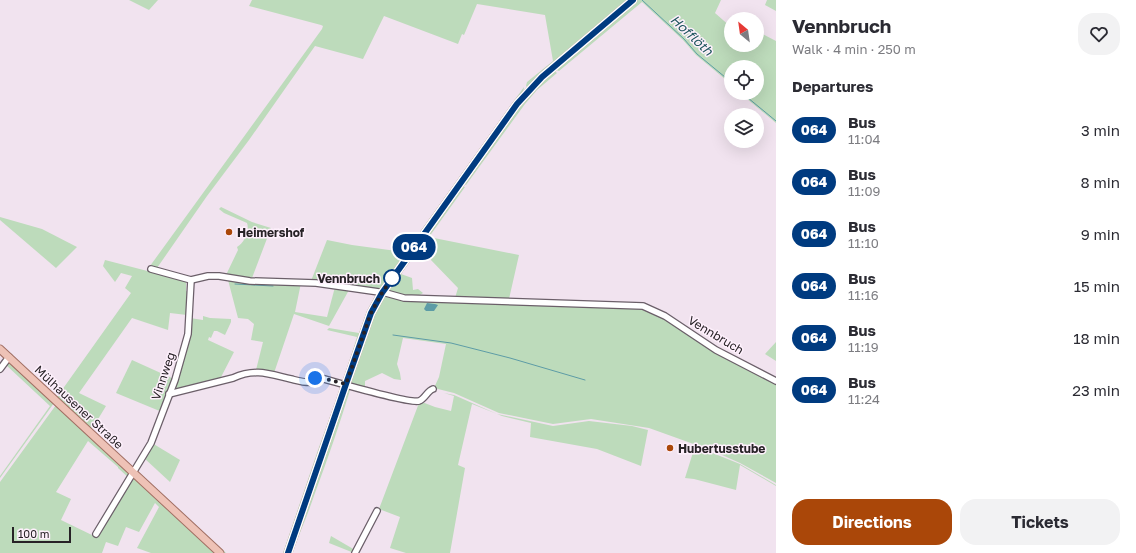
<!DOCTYPE html>
<meta charset="utf-8">
<style>
body{margin:0;font-family:"Golos Text",sans-serif;background:#f2f2f3;color:#2b2b33;height:100vh;display:flex;flex-direction:column;font-size:15px;white-space:nowrap}
*{box-sizing:border-box;margin:0}
p{font-size:13px;color:#7c7c81}
.icon{flex:none;width:22px;height:22px;fill:none;stroke:currentColor;stroke-width:2;stroke-linecap:round;stroke-linejoin:round}
.map{position:relative;flex:1;overflow:hidden}
.drawer{display:flex;flex-direction:column;background:#fff;width:360px}
.drawer>*{flex:none}
.badge{padding:0 8px;border-radius:13px;font-size:14px;line-height:26px}
.needle{width:26px;rotate:331deg}
.buttons{position:absolute;left:724px;top:12px;display:grid;gap:8px}
.buttons a{display:grid;place-items:center;width:40px;height:40px;border-radius:50%;background:#fff;box-shadow:0 4px 16px #0002;font-size:20px}
.scale{position:absolute;left:12px;bottom:10px;width:59px;box-sizing:border-box;padding-left:4px;border:2px solid #272226;border-top:0;font-size:11px;line-height:14px;white-space:nowrap;color:#272226;-webkit-text-stroke:3px #fef0fc;paint-order:stroke}
.you{position:absolute;width:20px;height:20px;margin:-10px;border:3px solid #fff;border-radius:50%;background:#1a73e8;box-shadow:0 0 0 6px #1a73e833}
.map>.badge{position:absolute;translate:-50% -50%;box-shadow:0 0 0 2px #fff}
h2{padding:0 16px;font-size:15px;line-height:36px}
.round{display:grid;place-items:center;flex:none;width:42px;height:42px;border-radius:16px;background:#f2f2f3}
.overview{display:flex;align-items:center;justify-content:space-between;height:68px;padding:0 16px}
h1{font-size:19px;font-weight:700;line-height:30px}
.button{display:flex;gap:8px;margin-top:auto;padding:8px 16px}
.button a{flex:1;height:46px;border-radius:16px;background:#aa4709;color:#fff;font-size:16px;font-weight:700;line-height:46px;text-align:center}
.button a+a{background:#f2f2f3;color:#2b2b33}
ul{padding:0;list-style:none}
li{display:flex;align-items:center;gap:12px;height:52px;padding:0 16px}
li div{flex:1}
li b{display:block;font-size:15px}
li em{font-style:normal}
li .badge{min-width:44px;font-weight:700;text-align:center}
main{display:flex;flex:1;min-height:0}
.map>svg:first-child{display:block}
</style>
<main>
<div class="map">
<svg width="776" height="553" viewBox="0 0 776 553">
<rect width="100%" height="100%" fill="#f1e3ef"/>
<!-- green -->
<g fill="#bddbbb">
<polygon points="129,0 158,0 149,10"/>
<polygon points="252,0 630,0 528,88 526,86 527,82 553,61 545,15 477,4 464,35 462,34 458,44 384,16 363,59 315,46 249,140 207,196 157,268 150,266 322,29 323,26 321,25 249,6"/>
<polygon points="636,0 721,0 715,13 731,27 731,45 757,45 757,31 776,41 776,123 740,93 757,93 757,67 731,67 731,84 696,55 683,40 642,2 559,71 554,69"/>
<polygon points="767,0 776,0 776,11 765,5"/>
<polygon points="553,70 557,73 537,90 525,104 466,185 464,184 507,120"/>
<polygon points="524,87 523,93 409,250 407,250"/>
<path d="M461,186L465,187L429,237L519,255L509,299L455,298L458,288L430,259L418,249L401,274L412,278L413,290L418,289L423,293C414,300 398,294 387,291Z"/>
<path d="M221,207L252,222L271,228L252,278L226,275L238,250L237,247C244,243 250,231 247,223L224,213L219,209Z"/>
<polygon points="0,217 42,229 77,247 56,268 0,220"/>
<polygon points="327,240 352,245 404,252 406,254 381,290 311,281"/>
<polygon points="105,260 186,281 186,291 189,292 187,315 170,313 168,330 132,318 79,393 106,406 92,429 89,430 59,402 61,400 57,397 131,293 125,288 132,276 121,273 115,282 103,266"/>
<polygon points="228,280 301,283 295,312 327,317 335,287 349,290 329,326 294,314 274,373 256,370 263,342 251,340 254,324 248,319 238,318"/>
<polygon points="376,294 378,295 344,381 343,381 357,337 327,330 329,328 359,333 367,311"/>
<polygon points="384,296 642,307 664,317 776,383 776,483 740,463 713,451 649,428 591,419 553,424 499,413 454,393 434,388 439,377 446,344 403,338 397,364 400,373 401,380 394,379 382,373 365,381 365,388 353,384 349,381 370,320"/>
<polygon points="203,316 210,318 231,319 231,322 225,335 217,331 214,331 211,338 209,337 208,340 234,352 220,379 171,393 190,318 203,320"/>
<polygon points="776,342 776,361 765,354"/>
<polygon points="9,360 54,403 0,478 0,476 50,406 5,364"/>
<polygon points="132,360 174,379 162,412 116,393"/>
<polygon points="342,384 343,385 285,553 283,553 319,447"/>
<path d="M348,387H351C340,423 328,458 315,493C308,514 300,532 292,553H290Z"/>
<polygon points="444,393 454,395 497,414 553,426 589,421 632,426 648,430 641,466 597,449 530,437 531,423 502,416 472,404 458,465 465,468 450,553 406,553 390,548 400,517 379,509 419,403 422,402 435,407 451,411 454,396"/>
<polygon points="56,405 131,473 129,478 118,468 118,467 88,441 56,492 71,499 61,520 96,537 132,478 135,477 218,553 151,553 137,548 159,507 155,503 139,532 126,527 118,546 106,542 102,553 0,553 0,482"/>
<polygon points="152,443 180,460 170,482 144,458"/>
<polygon points="695,446 740,464 776,485 776,486 740,465 736,490 694,479 685,478"/>
<polygon points="136,470 226,553 222,553 136,473"/>
<polygon points="331,536 355,550 354,553 329,543"/>
</g>
<!-- water -->
<polygon fill="#5d9ca6" points="427,303 435,304 438,305 434,311 426,311 424,309"/>
<g fill="none" stroke-linecap="round" stroke-linejoin="round">
<!-- stream -->
<g stroke="#5d9ca6" stroke-width="1">
<polyline points="642,0 684,39 697,54 731,82"/>
<polyline points="742,93 776,121"/>
<polyline points="235,284 273,286"/>
<polyline points="393,335 451,343 510,358 585,380"/>
</g>
<!-- minor casing -->
<g stroke="#6b5f69" stroke-width="8">
<g id="minor">
<polyline points="151,269 191,280 208,276 219,276 250,281 316,283 386,293 404,298 643,306 665,316 716,350 776,381"/>
<polyline points="0,369 9,357"/>
<path d="M169,394L233,378C255,368 269,374 291,379C299,381 305,383 313,382L315,378L317,377C333,381 409,404 419,401C425,399 427,391 433,389"/>
<polyline points="96,534 151,443 175,380 188,334 191,280"/>
<polyline points="355,553 377,511"/>
</g>
</g>
<!-- major casing -->
<g stroke="#a16f64" stroke-width="9">
<g id="major">
<polyline points="0,349 220,553"/>
<polyline points="288,553 346,384 371,313 382,293 517,104 542,77 633,0"/>
</g>
</g>
<!-- minor -->
<use href="#minor" stroke="#fff" stroke-width="5.5"/>
<!-- major -->
<use href="#major" stroke="#eec2b6" stroke-width="7"/>
</g>
<g fill="none" stroke-linecap="round" stroke-linejoin="round">
<!-- line casing -->
<g stroke="#fff" stroke-width="9">
<polyline id="line" points="288,553 346,384 371,313 382,293 517,104 542,77 633,0"/>
</g>
<!-- line -->
<use href="#line" stroke="#003b80" stroke-width="6"/>
<!-- walk -->
<polyline stroke="#272226" stroke-width="4" stroke-dasharray="0 7.2" points="315,378 317,377 346,384 371,313 382,293 392,278"/>
</g>
<!-- markers -->
<g fill="#aa4709" stroke="#fef0fc" stroke-width="1.5">
<circle cx="229" cy="232" r="4"/>
<circle cx="670" cy="448" r="4"/>
</g>
<circle fill="#fff" stroke="#003b80" stroke-width="2" cx="392" cy="278" r="8"/>
<g text-anchor="middle" dominant-baseline="central" stroke-width="3" stroke-linejoin="round" paint-order="stroke">
<!-- poi labels -->
<g font-size="12" font-weight="bold" fill="#272226" stroke="#fef0fc" text-anchor="start">
<text x="237" y="232">Heimershof</text>
<text x="678" y="448">Hubertusstube</text>
</g>
<!-- stop labels -->
<g font-size="12" font-weight="bold" fill="#272226" stroke="#fef0fc" text-anchor="end">
<text x="380" y="278">Vennbruch</text>
</g>
<!-- street labels -->
<g font-size="12" fill="#272226" stroke="#fef0fc">
<text transform="translate(716 335) rotate(31)">Vennbruch</text>
<text transform="translate(163 376) rotate(-71)">Vinnweg</text>
<text transform="translate(79 407) rotate(43)">Mülhausener Straße</text>
</g>
<!-- water labels -->
<g font-size="13" font-style="italic" fill="#1e555d" stroke="#fef0fc">
<text transform="translate(692 35) rotate(43)">Hofflöth</text>
</g>
</g>
</svg>
<div class="buttons">
<a><svg class="needle" viewBox="-14 -14 28 28"><path d="M0-13l5 13h-10z" fill="#e53935"/><path d="M0 13l5-13h-10z" fill="#7c7c81"/></svg></a>
<a><svg class="icon" aria-label="locate" viewBox="0 0 24 24"><circle cx="12" cy="12" r="6"/><path d="M12 2v4M12 18v4M2 12h4M18 12h4"/></svg></a>
<a><svg class="icon" aria-label="layers" viewBox="0 0 24 24"><path d="M12 4l9 5-9 5-9-5zM3 14l9 5 9-5"/></svg></a>
</div>
<div class="scale">100 m</div>
<div class="you" style="left:315px;top:378px"></div>
<b class="badge" style="left:414px;top:247px;background:#003b80;color:#fff">064</b>
</div>
<section class="drawer">
<div class="overview"><div><h1>Vennbruch</h1><p>Walk · 4 min · 250 m</p></div><a class="round"><svg class="icon" aria-label="heart" viewBox="0 0 24 24"><path d="M12 20l-8-8c-3-5 5-10 8-4 3-6 11-1 8 4z"/></svg></a></div>
<h2>Departures</h2>
<ul>
<li><span class="badge" style="background:#003b80;color:#fff">064</span><div><b>Bus</b><p>11:04</p></div><em>3 min</em></li>
<li><span class="badge" style="background:#003b80;color:#fff">064</span><div><b>Bus</b><p>11:09</p></div><em>8 min</em></li>
<li><span class="badge" style="background:#003b80;color:#fff">064</span><div><b>Bus</b><p>11:10</p></div><em>9 min</em></li>
<li><span class="badge" style="background:#003b80;color:#fff">064</span><div><b>Bus</b><p>11:16</p></div><em>15 min</em></li>
<li><span class="badge" style="background:#003b80;color:#fff">064</span><div><b>Bus</b><p>11:19</p></div><em>18 min</em></li>
<li><span class="badge" style="background:#003b80;color:#fff">064</span><div><b>Bus</b><p>11:24</p></div><em>23 min</em></li>
</ul>
<div class="button"><a>Directions</a><a>Tickets</a></div>
</section>
</main>
